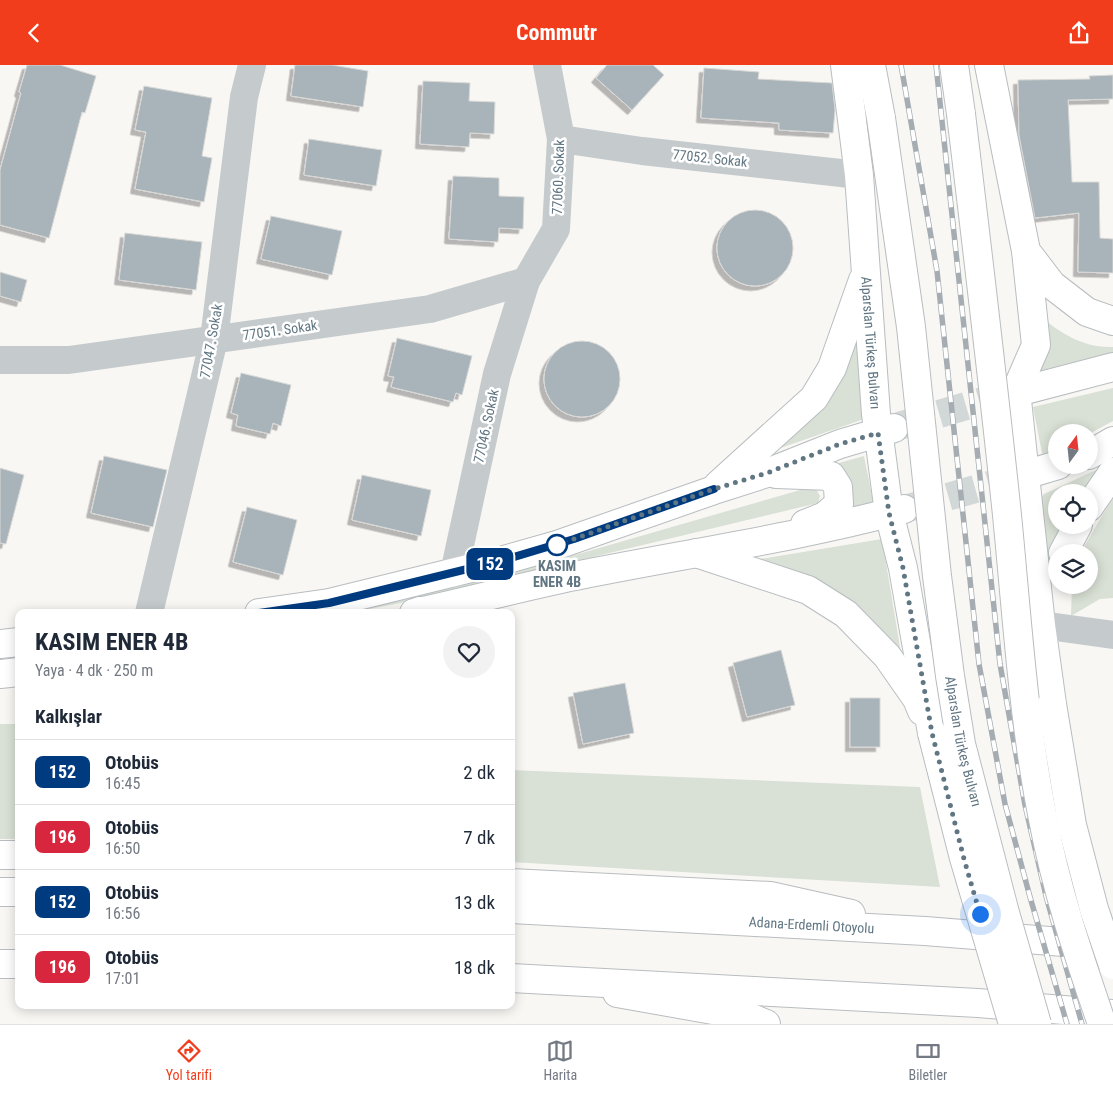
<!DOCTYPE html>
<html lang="tr">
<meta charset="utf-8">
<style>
body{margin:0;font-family:"Roboto Condensed",sans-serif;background:#f2f2f3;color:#1f2937;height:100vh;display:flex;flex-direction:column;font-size:19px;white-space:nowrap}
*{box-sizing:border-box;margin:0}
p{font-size:16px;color:#747a83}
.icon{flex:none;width:28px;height:28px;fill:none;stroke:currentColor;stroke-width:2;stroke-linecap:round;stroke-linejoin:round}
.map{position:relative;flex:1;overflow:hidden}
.sheet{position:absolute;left:15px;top:544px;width:500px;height:400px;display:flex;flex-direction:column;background:#fff;border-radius:10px;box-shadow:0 2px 12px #0003}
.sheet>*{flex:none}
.badge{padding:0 10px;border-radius:8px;font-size:18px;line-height:32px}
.needle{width:32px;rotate:15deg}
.buttons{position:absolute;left:1048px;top:359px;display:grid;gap:10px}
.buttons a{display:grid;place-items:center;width:50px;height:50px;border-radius:50%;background:#fff;box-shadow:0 2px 12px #0003;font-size:25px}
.you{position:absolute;width:25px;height:25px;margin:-12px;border:4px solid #fff;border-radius:50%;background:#1a73e8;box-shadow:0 0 0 8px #1a73e833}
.map>.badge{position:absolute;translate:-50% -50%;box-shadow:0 0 0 2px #fff}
h2{padding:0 20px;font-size:19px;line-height:45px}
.round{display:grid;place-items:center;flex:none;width:52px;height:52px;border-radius:26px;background:#f2f2f3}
.head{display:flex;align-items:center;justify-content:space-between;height:85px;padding:0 20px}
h1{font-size:24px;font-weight:700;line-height:38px}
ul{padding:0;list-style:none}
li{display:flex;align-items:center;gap:15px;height:65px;padding:0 20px;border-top:1px solid #e0e1e3}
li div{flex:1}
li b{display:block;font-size:19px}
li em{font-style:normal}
li .badge{min-width:55px;font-weight:700;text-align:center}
header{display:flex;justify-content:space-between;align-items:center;height:65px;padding:0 20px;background:#f13d1b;color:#fff;font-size:22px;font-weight:700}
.menu{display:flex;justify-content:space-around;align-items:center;height:70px;border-top:1px solid #e0e1e3;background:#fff;font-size:14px;color:#747a83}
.menu a{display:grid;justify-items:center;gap:2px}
.menu .selected{color:#f13d1b}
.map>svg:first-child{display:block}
</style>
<header><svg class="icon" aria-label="back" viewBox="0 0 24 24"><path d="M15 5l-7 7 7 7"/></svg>Commutr<svg class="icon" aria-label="share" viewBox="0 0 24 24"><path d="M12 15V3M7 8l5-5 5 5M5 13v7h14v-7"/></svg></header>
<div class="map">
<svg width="1113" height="959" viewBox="0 0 1113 959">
<defs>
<filter id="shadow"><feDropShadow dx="-4.5" dy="4.5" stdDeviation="0" flood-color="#0004"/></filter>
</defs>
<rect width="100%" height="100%" fill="#f8f7f4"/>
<!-- green -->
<g fill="#d9e0d5">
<path d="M1034,246C1057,266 1081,283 1113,282V288L1035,309Z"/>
<polygon points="859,256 864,354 769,387"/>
<polygon points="1113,323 1113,356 1089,369 1056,368 1056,386 1043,393 1033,342"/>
<polygon points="864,391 875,446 837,451 828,401"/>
<polygon points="1111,398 1089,428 1056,428 1056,460 1067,460 1054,487 1047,528 1038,435 1044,429"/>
<polygon points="814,421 820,431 818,438 401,538 354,547 319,548 568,492"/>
<polygon points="1113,432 1113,533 1100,534 1071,551 1072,520 1089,520 1089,488 1082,487 1085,480"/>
<polygon points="882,474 902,594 869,552 817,516 748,496"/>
<rect x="0" y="659" width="19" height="115"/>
<polygon points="511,705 920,722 940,822 511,797"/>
</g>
<!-- building -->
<g fill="#a8b4b9" stroke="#d9d9d7" filter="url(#shadow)">
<polygon points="27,0 60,0 96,11 85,48 82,47 49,173 0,160 0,105 21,28 19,27"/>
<polygon points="295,0 332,0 368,6 363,42 291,31"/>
<polygon points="607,0 653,0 664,10 632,45 596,13"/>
<polygon points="704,3 759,7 758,14 832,18 835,45 833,68 779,65 779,58 701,53"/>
<polygon points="1113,10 1113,34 1068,35 1072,117 1099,117 1100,173 1113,174 1113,208 1078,207 1079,148 1035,153 1019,70 1018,15 1090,14 1089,11"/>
<polygon points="423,16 470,18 469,36 495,37 494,69 470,68 469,82 420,79"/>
<polygon points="144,21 212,33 202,91 212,93 204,137 135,124 146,67 135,65"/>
<polygon points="309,74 382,85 376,121 304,110"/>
<polygon points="453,111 499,113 499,131 524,132 523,164 499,163 498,177 449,174"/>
<circle cx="755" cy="183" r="38"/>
<polygon points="271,151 342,166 332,210 261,194"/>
<polygon points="125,168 202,177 196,225 119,215"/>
<polygon points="0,207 27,215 21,237 0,231"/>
<polygon points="397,273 472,291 462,330 456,328 453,337 391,322 394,312 388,311"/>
<circle cx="582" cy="314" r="38"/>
<polygon points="241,308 291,320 281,361 273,358 270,369 236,361 238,350 231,348"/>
<polygon points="104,391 167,405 153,462 91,448"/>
<polygon points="0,403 24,410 6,479 0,478"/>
<polygon points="362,410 431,425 421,471 352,455"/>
<polygon points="247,442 297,455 283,510 233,497"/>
<polygon points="781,585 795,640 747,652 733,598"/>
<polygon points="625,618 634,668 583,679 573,628"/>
<rect x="850" y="633" width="30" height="49"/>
</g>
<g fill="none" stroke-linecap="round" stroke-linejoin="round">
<!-- major-tunnel -->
<g stroke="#d2d7d8" stroke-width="28" stroke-dasharray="28 14" stroke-linecap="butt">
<polyline points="899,361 1003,330"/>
<polyline points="908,443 1011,414"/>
</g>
<!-- major casing -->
<g stroke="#b8bdc0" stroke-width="30">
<g id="major">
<path id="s1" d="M845,0L859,110L876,349L889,448L903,503L932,668"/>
<polyline points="989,0 1026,186 1052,220 1087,247 1113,256"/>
<polyline points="1026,186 1036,280 1016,326 1041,560 1052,639"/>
<polyline points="1006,330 1113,302"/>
<polyline points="1089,390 1113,376"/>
<polyline points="776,409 831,411 838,422 839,439 825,451 805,459"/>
<polyline points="1011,414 1058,400"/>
<polyline points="718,420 814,333 832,303 863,215"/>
<polyline points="1089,442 1113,407"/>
<polyline points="696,488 808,525 846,549 887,591 917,634 922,646"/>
<polyline points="1063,488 1078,460"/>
<polyline points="259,548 329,538 504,495 557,480 714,425 767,408 840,379 894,363"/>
<path d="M414,548C471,536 528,520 585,509C691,488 799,472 904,444"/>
<polyline points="0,579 19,577"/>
<polyline points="0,609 19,607"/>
<polyline points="617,928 747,951 766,959"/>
</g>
</g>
<!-- highway casing -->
<g stroke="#b9bdc0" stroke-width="30">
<g id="highway">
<polyline points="871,0 881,53"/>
<polyline points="954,0 961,49"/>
<polyline points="418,548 420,546"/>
<polyline points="0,790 19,790"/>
<polyline points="511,818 770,831 851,849"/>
<polyline points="0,827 19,827"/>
<path id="s2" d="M511,844L925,866L1113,881"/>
<polyline points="0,899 19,899"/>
<polyline points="511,913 978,938 1113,949"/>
</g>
</g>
<!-- minor -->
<g stroke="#c5cacd" stroke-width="28">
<polyline points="561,74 642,86 859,110"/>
<polyline points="0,295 69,295 430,244 526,216"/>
<polyline points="454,508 497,309 526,216 556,164 561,74 547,0"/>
<polyline points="149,548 214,274 244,32 252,0"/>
<polyline points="1041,560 1113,570"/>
</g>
<!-- major -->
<use href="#major" stroke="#fff" stroke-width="28"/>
<!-- highway -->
<use href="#highway" stroke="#fff" stroke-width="28"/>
<!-- rail casing -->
<g stroke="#a5adb2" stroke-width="5.5">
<g id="rail">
<polyline points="901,0 937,206 979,599 1005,739 1030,832 1067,959"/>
<polyline points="936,0 1000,599 1025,740 1046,831 1082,959"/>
</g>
</g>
<!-- rail -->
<use href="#rail" stroke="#fff" stroke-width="4" stroke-dasharray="11" stroke-linecap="butt"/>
<!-- major-bridge casing -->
<g stroke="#b8bdc0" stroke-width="30" stroke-linecap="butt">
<g id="major-bridge">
<polyline points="1052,639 1072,760 1094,844 1113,900"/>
<polyline points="932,668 964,793 1013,959"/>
</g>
</g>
<!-- highway-bridge casing -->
<g stroke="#b9bdc0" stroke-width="30" stroke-linecap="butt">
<g id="highway-bridge">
<path d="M961,49C977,182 993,316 1007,450C1017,551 1023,654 1043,754C1056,824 1079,892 1102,959"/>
<path id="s3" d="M881,53L911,262L937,511L950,611L961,679L1005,848L1037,959"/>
</g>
</g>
<!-- major-bridge -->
<use href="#major-bridge" stroke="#fff" stroke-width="28"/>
<!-- highway-bridge -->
<use href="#highway-bridge" stroke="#fff" stroke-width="28"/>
</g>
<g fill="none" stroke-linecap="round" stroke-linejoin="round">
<!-- line casing -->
<g stroke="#fff" stroke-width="11">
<polyline id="line" points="259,548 329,538 504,495 574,474 714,424"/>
</g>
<!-- line -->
<use href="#line" stroke="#003b80" stroke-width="8"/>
<!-- walk -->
<polyline stroke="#607682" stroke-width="5" stroke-dasharray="0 9" points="557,480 714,424 767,408 840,379 878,368 889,448 903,503 932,668 964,794 980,849"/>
</g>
<!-- markers -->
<circle fill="#fff" stroke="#003b80" stroke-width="2.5" cx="557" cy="480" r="10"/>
<g text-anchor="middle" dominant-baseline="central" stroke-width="5" stroke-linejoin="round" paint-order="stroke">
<!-- street labels -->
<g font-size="14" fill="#607682" stroke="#fff">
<text transform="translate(710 93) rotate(6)">77052. Sokak</text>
<text transform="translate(558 112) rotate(-88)">77060. Sokak</text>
<text transform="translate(280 265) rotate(-8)">77051. Sokak</text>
<text transform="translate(211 276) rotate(-80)">77047. Sokak</text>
<text stroke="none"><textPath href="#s1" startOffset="279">Alparslan Türkeş Bulvarı</textPath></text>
<text transform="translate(486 361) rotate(-78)">77046. Sokak</text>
<text stroke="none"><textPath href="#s3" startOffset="629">Alparslan Türkeş Bulvarı</textPath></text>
<text stroke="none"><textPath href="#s2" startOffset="301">Adana-Erdemli Otoyolu</textPath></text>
</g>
<!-- stop labels -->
<g font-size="14" font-weight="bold" fill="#607682" stroke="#fff">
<text x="557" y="501">KASIM<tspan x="557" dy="16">ENER 4B</tspan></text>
</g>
</g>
</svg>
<div class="buttons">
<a><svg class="needle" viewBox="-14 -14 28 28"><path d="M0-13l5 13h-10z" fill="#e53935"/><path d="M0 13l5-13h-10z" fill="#747a83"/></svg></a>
<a><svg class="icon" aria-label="locate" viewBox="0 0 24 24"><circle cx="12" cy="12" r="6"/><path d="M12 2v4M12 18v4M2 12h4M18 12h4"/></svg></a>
<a><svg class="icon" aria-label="layers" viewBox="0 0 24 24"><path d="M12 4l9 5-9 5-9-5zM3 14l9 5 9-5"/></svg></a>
</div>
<div class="you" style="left:980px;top:849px"></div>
<b class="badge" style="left:490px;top:499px;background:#003b80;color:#fff">152</b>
<section class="sheet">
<div class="head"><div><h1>KASIM ENER 4B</h1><p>Yaya · 4 dk · 250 m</p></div><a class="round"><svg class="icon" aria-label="heart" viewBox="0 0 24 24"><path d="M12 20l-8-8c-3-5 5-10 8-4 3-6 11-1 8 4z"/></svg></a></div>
<h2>Kalkışlar</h2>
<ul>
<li><span class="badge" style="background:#003b80;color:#fff">152</span><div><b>Otobüs</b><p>16:45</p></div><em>2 dk</em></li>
<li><span class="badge" style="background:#d7263d;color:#fff">196</span><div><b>Otobüs</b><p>16:50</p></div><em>7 dk</em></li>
<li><span class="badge" style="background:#003b80;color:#fff">152</span><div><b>Otobüs</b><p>16:56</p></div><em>13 dk</em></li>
<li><span class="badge" style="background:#d7263d;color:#fff">196</span><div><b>Otobüs</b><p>17:01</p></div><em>18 dk</em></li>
</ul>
</section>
</div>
<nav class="menu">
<a class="selected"><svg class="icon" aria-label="directions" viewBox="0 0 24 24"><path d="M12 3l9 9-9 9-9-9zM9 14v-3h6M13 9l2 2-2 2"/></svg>Yol tarifi</a>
<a><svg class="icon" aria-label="map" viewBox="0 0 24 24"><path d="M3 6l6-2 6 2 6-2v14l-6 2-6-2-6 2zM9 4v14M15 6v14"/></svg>Harita</a>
<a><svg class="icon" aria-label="tickets" viewBox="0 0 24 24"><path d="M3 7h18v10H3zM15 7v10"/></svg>Biletler</a>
</nav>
